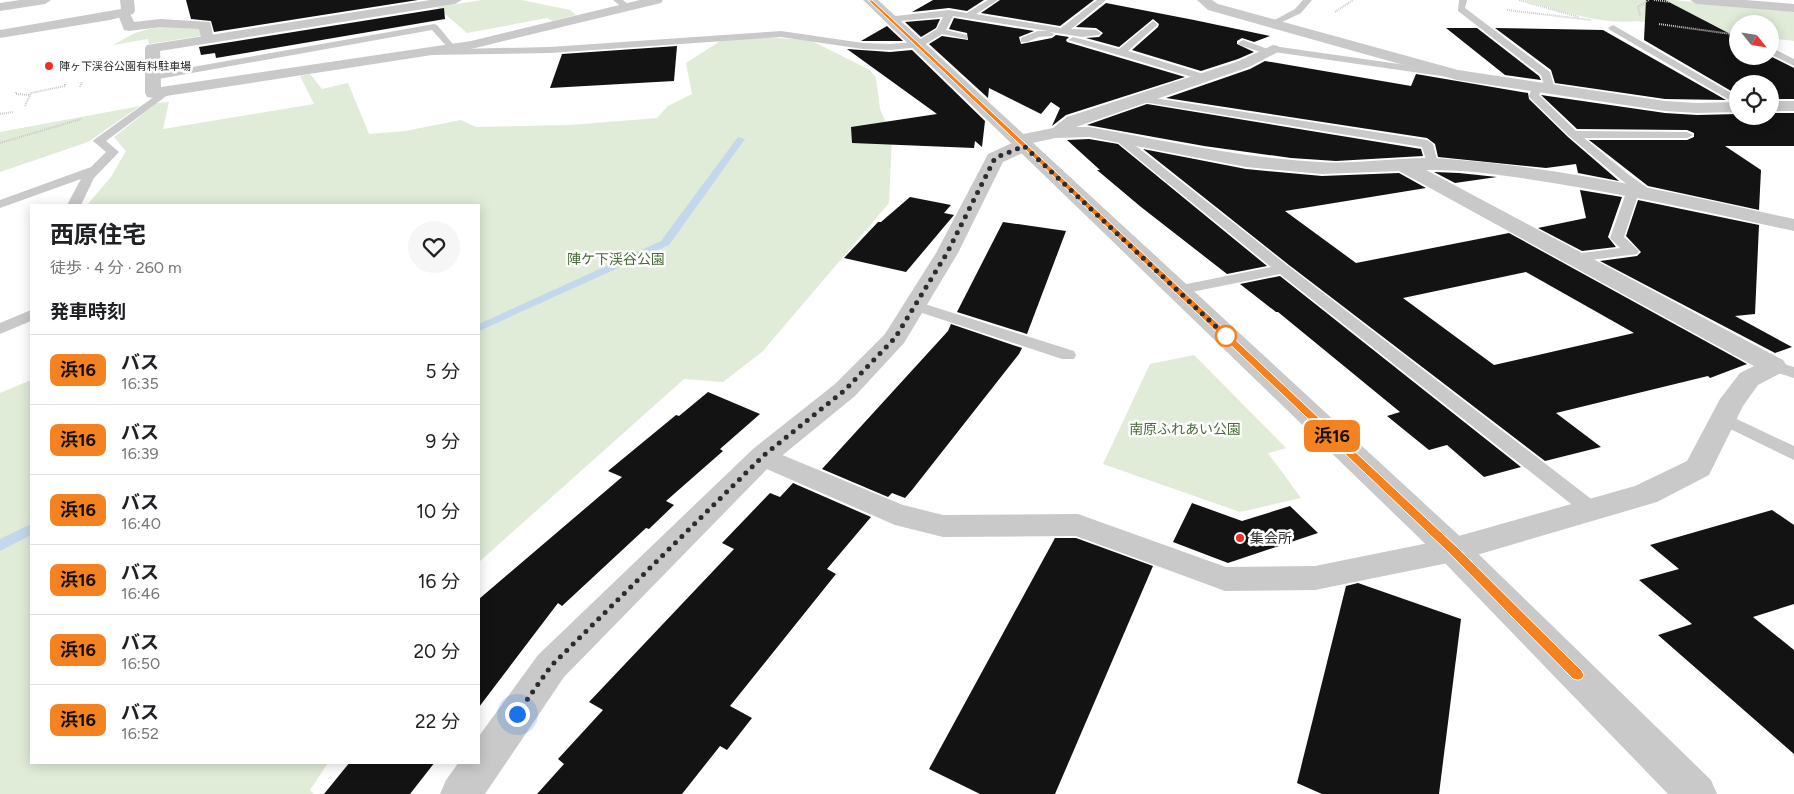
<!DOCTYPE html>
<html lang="ja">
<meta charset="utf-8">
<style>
body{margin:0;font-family:Figtree,"Noto Sans JP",sans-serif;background:#f6f6f6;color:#202124;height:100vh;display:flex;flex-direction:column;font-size:19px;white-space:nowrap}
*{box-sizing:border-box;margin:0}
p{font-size:16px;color:#757577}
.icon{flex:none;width:28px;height:28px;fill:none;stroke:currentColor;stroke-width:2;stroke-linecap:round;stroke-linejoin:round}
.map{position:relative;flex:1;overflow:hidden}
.panel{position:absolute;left:30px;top:204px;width:450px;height:560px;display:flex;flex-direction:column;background:#fff;border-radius:0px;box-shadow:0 2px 12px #0003}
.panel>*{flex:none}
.badge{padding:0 10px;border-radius:8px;font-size:18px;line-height:32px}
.needle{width:32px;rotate:120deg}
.controls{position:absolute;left:1729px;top:15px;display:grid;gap:10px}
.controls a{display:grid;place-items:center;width:50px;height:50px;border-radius:50%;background:#fff;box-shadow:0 2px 12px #0003;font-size:25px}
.you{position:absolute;width:25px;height:25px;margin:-12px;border:4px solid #fff;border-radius:50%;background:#1a73e8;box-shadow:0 0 0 8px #1a73e833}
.map>.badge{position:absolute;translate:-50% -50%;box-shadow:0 0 0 2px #fff}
h2{padding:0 20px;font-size:19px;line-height:45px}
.round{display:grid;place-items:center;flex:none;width:52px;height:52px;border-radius:26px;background:#f6f6f6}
.headline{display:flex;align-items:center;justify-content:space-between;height:85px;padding:0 20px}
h1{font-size:24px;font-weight:700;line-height:38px}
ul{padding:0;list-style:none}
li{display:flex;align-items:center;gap:15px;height:70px;padding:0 20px;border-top:1px solid #e0e0e0}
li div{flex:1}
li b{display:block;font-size:19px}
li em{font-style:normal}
li .badge{min-width:55px;font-weight:700;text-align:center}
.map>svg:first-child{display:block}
</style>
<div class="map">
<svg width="1794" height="794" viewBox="0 0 1794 794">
<rect width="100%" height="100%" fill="#fff"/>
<!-- green -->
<g fill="#e0ebd8">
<polygon points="482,0 522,0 570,10 576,15 553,21 547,18 467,33 437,7"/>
<path d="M1523,0H1674L1794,12V41L1770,38V24H1738L1737,34L1637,21C1599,25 1559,10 1523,0Z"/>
<polygon points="159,26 200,29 200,36 149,44 148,39 113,45 135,33"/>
<polygon points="764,37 810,40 870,70 876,78 880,109 892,136 889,203 762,352 723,382 684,379 479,562 479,205 87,205 111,177 126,151 114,137 157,103 169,102 163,129 314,104 300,76 310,74 322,89 348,83 369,134 405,131 461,120 476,127 571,125 657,118 668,106 692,94 686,63 722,40"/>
<polygon points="140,106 88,142 0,172 0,132"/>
<polygon points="1194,355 1286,448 1268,453 1301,498 1240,512 1103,464 1150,364"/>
<polygon points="31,380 31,762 328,763 310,790 314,794 0,794 0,393"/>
</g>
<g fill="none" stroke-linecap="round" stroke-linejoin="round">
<!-- stream -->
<g fill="#c3d7ed" fill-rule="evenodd">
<polygon points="738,137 745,139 669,245 479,331 479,324 661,241"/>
<polygon points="31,524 31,535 0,551 0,539"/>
</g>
</g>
<!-- building -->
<g fill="#131313" fill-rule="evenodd">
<polygon points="186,0 418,0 214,32 211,21 191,19"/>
<polygon points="933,0 984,0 967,11 949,8 912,12"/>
<polygon points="1000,0 1094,0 1060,26 981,13"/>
<polygon points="1646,0 1665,0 1738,38 1738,56 1770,56 1794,68 1794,99 1770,99 1770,84 1738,84 1738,95 1644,40"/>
<polygon points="1106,3 1194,20 1270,36 1254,42 1242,38 1237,41 1237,44 1254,52 1238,59 1201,71 1132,50 1158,27 1159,24 1153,19 1119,47 1086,38 1099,37 1103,33 1096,28 1076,27"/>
<polygon points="444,8 445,19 216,58 215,53 201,55 199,47"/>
<polygon points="954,18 1034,31 1019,37 1021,44 1052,38 1056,35 1069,37 1066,40 1067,42 1185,77 1066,115 1052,126 1060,108 1051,102 1041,114 989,88 988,98 929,44 942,36 968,40 967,33 949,29"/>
<polygon points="940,19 936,28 921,37 905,22"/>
<polygon points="887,26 903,41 861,41"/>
<polygon points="1446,28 1477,28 1539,76 1541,80 1505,75"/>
<polygon points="1495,28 1603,30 1726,100 1665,99 1555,83 1551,70"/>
<polygon points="677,46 674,81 550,88 562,54"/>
<polygon points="847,49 890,52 912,50 985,121 982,147 975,141 974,148 852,143 851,127 937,114"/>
<polygon points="1265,61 1411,86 1416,74 1528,93 1529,99 1568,137 1619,181 1578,173 1576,164 1546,168 1438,157 1435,144 1427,138 1166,98 1250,69"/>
<polygon points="1541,95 1665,113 1697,115 1738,114 1738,116 1770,116 1770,113 1794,113 1794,146 1725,146 1761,170 1759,210 1648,186 1589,140 1687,140 1694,137 1694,133 1687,130 1577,129"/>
<polygon points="1147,104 1421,149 1423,156 1336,161 1291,158 1204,146 1087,125"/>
<polygon points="1089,139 1118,144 1267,266 1227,274 1141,207 1097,170 1100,170 1067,140"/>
<path d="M1143,149L1246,169L1322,176L1399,173L1426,188L1285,211L1356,263L1509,233L1747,364L1710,378L1708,376L1556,413L1601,447L1545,461L1289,265ZM1526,272L1634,333L1494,365L1403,298Z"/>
<polygon points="1434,172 1459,173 1497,177 1455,183"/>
<polygon points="1580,190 1622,197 1608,237 1616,247 1582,251 1538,228 1586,218"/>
<polygon points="910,197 951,205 944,213 954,215 906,272 844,258 878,222 881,222"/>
<polygon points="1638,200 1759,225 1755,314 1735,316 1792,347 1775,353 1600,261 1637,256 1641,252 1626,236"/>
<polygon points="1003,222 1066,231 1027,334 957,312"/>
<polygon points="1280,276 1521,467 1484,477 1447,445 1429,450 1387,416 1400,412 1278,312 1276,312 1240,284"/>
<polygon points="951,324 1022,348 1019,354 912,490 905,498 892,493 888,497 822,469 948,331"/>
<polygon points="708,392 760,414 720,449 723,451 666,501 674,505 649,529 646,528 562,606 558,603 479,707 479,599 622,477 608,471 676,415 679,416"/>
<polygon points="793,483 871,517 827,569 836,574 730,706 752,718 727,750 720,746 682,794 537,794 564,764 558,759 603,710 589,702 734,549 722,543 770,493 780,497"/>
<polygon points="1192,503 1242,521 1290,506 1318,533 1228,563 1173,542"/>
<polygon points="1772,510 1794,525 1794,604 1753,617 1794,650 1794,754 1658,635 1692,624 1639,580 1679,569 1650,545"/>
<polygon points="1055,538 1076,538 1153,566 1055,794 980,794 929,769"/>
<polygon points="1358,583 1461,619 1439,794 1322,794 1297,783 1346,586"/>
<polygon points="350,762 435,762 410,794 324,794"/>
</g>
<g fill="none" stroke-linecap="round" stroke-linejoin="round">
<!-- path -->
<g stroke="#c9c9c9" stroke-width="2" stroke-dasharray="1 1" stroke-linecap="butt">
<polyline points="1519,0 1579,17"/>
<polyline points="1654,0 1670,2"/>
<polyline points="1507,10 1591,20"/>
<polyline points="1335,12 1353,0"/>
<polyline points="1640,15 1638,7 1649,0"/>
<polyline points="1659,24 1738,35"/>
<polyline points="80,87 82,82"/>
<polyline points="16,92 16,94 30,95"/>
<polyline points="25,106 31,93 65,86 65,84"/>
<polyline points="0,114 13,112"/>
<polyline points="0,143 81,119"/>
</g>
<!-- service -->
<g fill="#c9c9c9" fill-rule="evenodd">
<polygon points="613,0 623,0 631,7 624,9"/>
<polygon points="988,0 998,0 976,14 1061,28 1097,0 1106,0 1071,29 1096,30 1101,33 1099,35 1082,37 1050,32 1054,34 1052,36 1039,37 1027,42 1021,42 1021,38 1038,31 1048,31 953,16 946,30 967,35 967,39 942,34 921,47 890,50 863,49 781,37 550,53 430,55 427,54 427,50 449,49 432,30 153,80 148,77 153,74 434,24 437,25 457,49 550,47 781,31 863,43 890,44 916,42 937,29 943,17 890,22 886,19 887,17 949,10 967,13"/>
<polygon points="1303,0 1312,0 1301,13 1274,26 1271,27 1267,24 1295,9"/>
<polygon points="1459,0 1467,0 1465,8 1550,72 1555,90 1554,92 1546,92 1541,75 1458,11"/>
<polygon points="1153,21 1157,24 1156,26 1128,51 1210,76 1210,80 1202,80 1068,40 1073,37 1119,49"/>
<polygon points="1613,25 1738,97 1738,105 1610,30 1608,28"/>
<polygon points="1243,40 1268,49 1273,46 1455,72 1460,75 1455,78 1274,52 1269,55 1240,45 1238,43"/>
<polygon points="1770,47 1794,59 1794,66 1770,54"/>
<polygon points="1537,85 1542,88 1539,95 1576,131 1687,132 1693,135 1687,138 1584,138 1628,174 1653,192 1647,196 1639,192 1624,237 1639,251 1637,254 1575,262 1570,261 1568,258 1570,255 1575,254 1620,248 1610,238 1627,190 1630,187 1569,136 1530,98 1529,96 1533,86"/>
<polygon points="165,89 170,92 169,94 106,141 119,152 94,178 81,205 67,205 81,179 0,208 0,200 91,167 106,152 93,141 95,139"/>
<polygon points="1141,96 1427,140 1433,144 1438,163 1432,167 1428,166 1422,147 1137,101 1136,99"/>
<polygon points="1118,134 1122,135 1288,266 1599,505 1602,510 1599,515 1592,517 1585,515 1280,274 1177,295 1172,293 1169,290 1172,287 1271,267 1114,139 1112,137"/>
<polygon points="915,301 1074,351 1076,355 1074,359 1062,359 910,309 907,306 910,303"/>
<polygon points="31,310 31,321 0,334 0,323"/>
<polygon points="1774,361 1794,367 1794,378 1768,370 1766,366 1768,362"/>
<polygon points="1724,413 1794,446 1794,460 1718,423 1715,419 1718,415"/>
</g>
<!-- pedestrian -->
<g fill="#c9c9c9" fill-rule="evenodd">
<polygon points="20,0 51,0 45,4 0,11 0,3"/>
<polygon points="123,8 128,9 134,22 160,19 210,22 214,39 212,42 202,42 199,29 160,27 129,31 124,30 117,12"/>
<polygon points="763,447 903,505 943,515 1078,514 1226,567 1315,566 1453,538 1464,542 1469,550 1464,558 1453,562 1315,590 1225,591 1076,536 943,537 895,525 753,463 749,456 753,449"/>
</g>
<!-- minor -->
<g fill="#c9c9c9" fill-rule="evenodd">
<polygon points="120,0 134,0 135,11 133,14 110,20 0,38 0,30 121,9"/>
<polygon points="430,0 462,0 455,4 160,51 161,87 471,41 640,0 663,0 661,3 471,49 153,98 147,97 145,93 145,48 147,45"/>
<polygon points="1197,0 1212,0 1218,4 1458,70 1665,101 1697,103 1738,102 1738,112 1697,113 1665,111 1457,80 1208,10"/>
<polygon points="1690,0 1745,0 1794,4 1794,12 1697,4"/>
<path d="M1273,45L1278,46L1280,49L1278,52L1249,67L1076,127H1089C1166,141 1242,158 1320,162C1363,165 1406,155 1448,159C1565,168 1680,194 1794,219V231C1716,214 1638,197 1559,184C1515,177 1470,169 1426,170L1783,360L1787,366L1783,372L1758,385L1743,406L1709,475L1657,502L1453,562L1441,559L1436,550L1441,541L1635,486L1687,461L1720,399L1740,373L1754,366L1399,171L1322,174L1246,167L1089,137L1056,138L1032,143L1033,145L1031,149L1003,162L958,253L904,343L855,396L773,463L564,677L485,794H440L446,780L459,762H479V736L538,655L753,449L835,384L885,334L936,253L986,158L988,154L1012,143L1010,140L1013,136L1053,128L1067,117L1239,61Z"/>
<rect x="1770" y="101" width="24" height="10"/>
</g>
<!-- tertiary -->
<polygon fill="#c9c9c9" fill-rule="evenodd" points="863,0 878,0 1465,541 1711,780 1717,794 1668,794 1441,559"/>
</g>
<!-- line -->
<polygon fill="#f58220" stroke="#fff" points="868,0 872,0 1457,547 1582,671 1584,675 1582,679 1578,680 1573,679 1449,553"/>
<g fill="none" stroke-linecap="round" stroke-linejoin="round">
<!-- walk -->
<polyline stroke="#2c2c2c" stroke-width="5" stroke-dasharray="0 9" points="517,714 551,666 763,456 845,390 895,338 947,253 995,158 1024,146 1226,336"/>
</g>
<!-- markers -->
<g fill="#f12f21" stroke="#fff" stroke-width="2">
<circle cx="49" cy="66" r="5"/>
<circle cx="1240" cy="538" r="5"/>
</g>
<circle fill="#fff" stroke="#f58220" stroke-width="2.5" cx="1226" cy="336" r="10"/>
<g text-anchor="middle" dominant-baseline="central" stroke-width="5" stroke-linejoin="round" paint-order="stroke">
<!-- far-poi labels -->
<g font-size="11" fill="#2c2c2c" stroke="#fff" text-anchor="start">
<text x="59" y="66">陣ヶ下渓谷公園有料駐車場</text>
</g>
<!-- park labels -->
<g font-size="14" fill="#486b37" stroke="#fff">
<text x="616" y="259">陣ケ下渓谷公園</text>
<text x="1185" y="429">南原ふれあい公園</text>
</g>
<!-- poi labels -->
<g font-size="14" fill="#2c2c2c" stroke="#fff" text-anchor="start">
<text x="1250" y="538">集会所</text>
</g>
</g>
</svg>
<div class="controls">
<a><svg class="needle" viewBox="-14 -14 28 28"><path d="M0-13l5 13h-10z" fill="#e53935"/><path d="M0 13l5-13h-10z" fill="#757577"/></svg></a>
<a><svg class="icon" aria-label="locate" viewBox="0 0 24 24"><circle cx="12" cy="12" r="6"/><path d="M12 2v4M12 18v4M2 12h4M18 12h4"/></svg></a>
</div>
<div class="you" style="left:517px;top:714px"></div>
<b class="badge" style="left:1332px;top:436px;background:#f58220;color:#111">浜16</b>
<section class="panel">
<div class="headline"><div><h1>西原住宅</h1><p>徒歩 · 4 分 · 260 m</p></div><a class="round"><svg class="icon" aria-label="heart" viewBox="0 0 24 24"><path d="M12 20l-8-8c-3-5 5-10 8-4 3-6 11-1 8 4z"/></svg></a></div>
<h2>発車時刻</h2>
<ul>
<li><span class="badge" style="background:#f58220;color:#111">浜16</span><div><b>バス</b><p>16:35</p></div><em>5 分</em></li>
<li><span class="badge" style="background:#f58220;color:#111">浜16</span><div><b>バス</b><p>16:39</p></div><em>9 分</em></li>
<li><span class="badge" style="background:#f58220;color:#111">浜16</span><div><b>バス</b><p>16:40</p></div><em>10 分</em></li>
<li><span class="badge" style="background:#f58220;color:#111">浜16</span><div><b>バス</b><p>16:46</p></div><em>16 分</em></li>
<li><span class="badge" style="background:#f58220;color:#111">浜16</span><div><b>バス</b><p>16:50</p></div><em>20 分</em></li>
<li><span class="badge" style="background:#f58220;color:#111">浜16</span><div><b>バス</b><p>16:52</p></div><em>22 分</em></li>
</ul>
</section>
</div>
